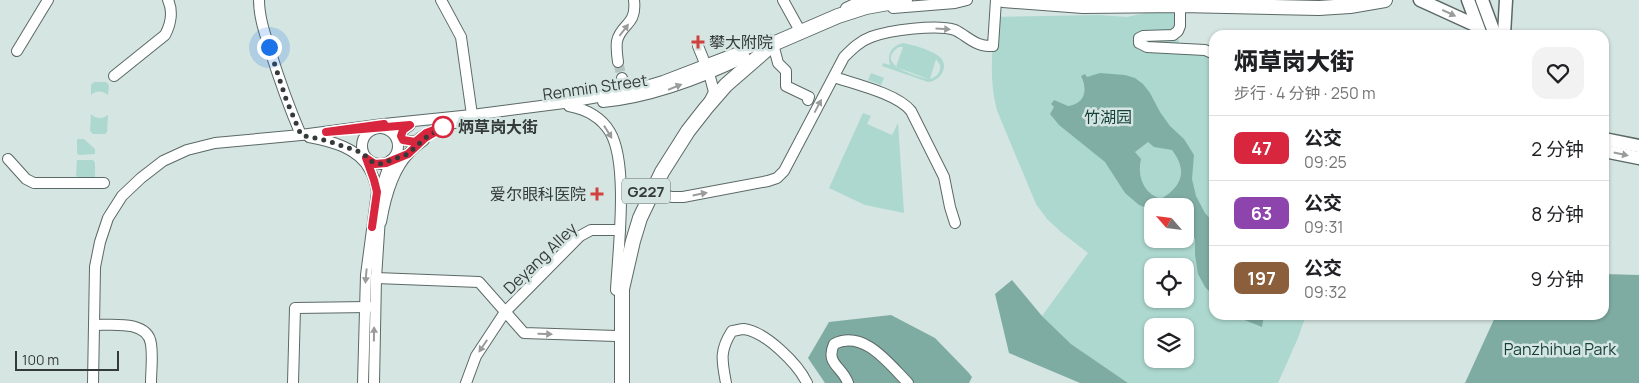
<!DOCTYPE html>
<html lang="zh">
<meta charset="utf-8">
<style>
body{margin:0;font-family:Manrope,"Noto Sans SC",sans-serif;background:#f2f2f2;color:#202124;height:100vh;display:flex;flex-direction:column;font-size:19px;white-space:nowrap}
*{box-sizing:border-box;margin:0}
p{font-size:16px;color:#757577}
.icon{flex:none;width:28px;height:28px;fill:none;stroke:currentColor;stroke-width:2;stroke-linecap:round;stroke-linejoin:round}
.map{position:relative;flex:1;overflow:hidden}
.details{position:absolute;left:1209px;top:30px;width:400px;height:290px;display:flex;flex-direction:column;background:#fff;border-radius:15px;box-shadow:0 1px 4px #0004}
.details>*{flex:none}
.badge{padding:0 10px;border-radius:8px;font-size:18px;line-height:32px}
.needle{width:32px;rotate:298deg}
.fabs{position:absolute;left:1144px;top:198px;display:grid;gap:10px}
.fabs a{display:grid;place-items:center;width:50px;height:50px;border-radius:10px;background:#fff;box-shadow:0 1px 4px #0004;font-size:25px}
.scale{position:absolute;left:15px;bottom:12px;width:104px;box-sizing:border-box;padding-left:5px;border:2px solid #343a39;border-top:0;font-size:14px;line-height:18px;white-space:nowrap;color:#343a39;-webkit-text-stroke:4px #d5e5e1;paint-order:stroke}
.you{position:absolute;width:25px;height:25px;margin:-12px;border:4px solid #fff;border-radius:50%;background:#1a73e8;box-shadow:0 0 0 8px #1a73e833}
.map>.badge{position:absolute;translate:-50% -50%;box-shadow:0 0 0 2px #fff}
.round{display:grid;place-items:center;flex:none;width:52px;height:52px;border-radius:15px;background:#f2f2f2}
.summary{display:flex;align-items:center;justify-content:space-between;height:85px;padding:0 25px}
h1{font-size:24px;font-weight:800;line-height:38px}
ul{padding:0;list-style:none}
li{display:flex;align-items:center;gap:15px;height:65px;padding:0 25px;border-top:1px solid #e0e0e0}
li div{flex:1}
li b{display:block;font-size:19px}
li em{font-style:normal}
li .badge{min-width:55px;font-weight:700;text-align:center}
.map>svg:first-child{display:block}
</style>
<div class="map">
<svg width="1639" height="383" viewBox="0 0 1639 383">
<rect width="100%" height="100%" fill="#d5e5e1"/>
<!-- green -->
<g fill="#add8cf" fill-rule="evenodd">
<path d="M1181,5L1178,32L1179,48L1214,54V315H1306L1298,338L1278,383H1128L1071,344L1042,316L1088,253L1061,232L1047,219L1036,204L998,113C988,82 993,49 994,17L1099,15L1127,17ZM1152,206H1185V239H1152ZM1152,266H1185V299H1152ZM1152,326H1185V359H1152Z"/>
<path d="M903,43C913,45 928,49 937,55C951,63 942,81 928,82L882,66L883,63L890,65C887,54 891,46 903,43ZM899,47H903L896,67L928,79C916,76 873,64 899,47ZM936,59L940,65C941,72 937,77 930,79Z"/>
<polygon points="871,73 884,78 881,85 868,80"/>
<path d="M94,82H106L109,85L108,95C103,91 97,90 91,95V85Z"/>
<polygon points="863,113 871,116 867,124 892,135 898,123 904,213 865,205 829,188"/>
<path d="M91,114C96,119 102,119 108,115L107,132L105,134H93L90,131Z"/>
<polygon points="77,139 84,139 95,149 95,154 79,155 77,153"/>
<polygon points="77,160 93,160 95,163 95,178 79,178 76,176"/>
</g>
<!-- forest -->
<g fill="#7eaca3">
<polygon points="1604,274 1639,275 1639,383 1465,383 1496,315 1604,315"/>
<polygon points="1012,280 1042,316 1071,344 1128,383 1080,383 1009,353 995,294"/>
<polygon points="891,315 935,338 968,372 972,377 969,383 825,383 808,358 829,322"/>
</g>
<!-- water -->
<g fill="#80aea5" fill-rule="evenodd">
<path d="M1100,73L1125,75L1135,78L1143,84L1150,93L1160,112L1170,126L1184,139L1194,155L1192,179L1196,196L1205,213L1214,223V296L1205,287L1198,274L1195,255V239L1185,226V206H1152V210L1139,205L1125,193L1105,162L1059,125L1050,114L1054,107L1051,104L1054,100L1068,106C1085,104 1088,90 1081,76L1085,74L1087,77ZM1148,142L1154,147L1172,150C1188,171 1182,186 1161,199C1143,193 1137,176 1141,159L1135,152Z"/>
<polygon points="1232,315 1264,315 1262,327"/>
</g>
<g fill="none" stroke-linecap="round" stroke-linejoin="round">
<!-- minor-tunnel -->
<polyline stroke="#b5c3bf" stroke-width="10" stroke-dasharray="10 5" stroke-linecap="butt" points="618,62 622,78"/>
<!-- minor casing -->
<g stroke="#5b6966" stroke-width="12">
<g id="minor">
<path d="M259,0C259,17 265,34 270,50C279,79 289,107 301,135"/>
<polyline points="441,0 461,37 472,115"/>
<polyline points="783,0 799,29"/>
<polyline points="1180,0 1180,26 1178,31 1173,35 1143,36 1139,38 1139,43 1147,47 1205,50 1214,54"/>
<polyline points="846,8 863,0"/>
<polyline points="893,8 955,3 967,0"/>
<polyline points="769,45 773,44 778,63 786,71 786,86 809,97 808,100"/>
<polyline points="698,46 709,73 714,92 709,102"/>
<polyline points="17,51 48,0"/>
<path d="M618,62C617,55 616,48 617,41C621,23 637,26 634,0"/>
<path d="M114,76L165,35C171,24 173,11 168,0"/>
<path d="M834,77C855,84 898,94 911,111L944,177L950,207L955,223"/>
<polyline points="622,78 626,92"/>
<path d="M603,102C653,97 700,79 745,57"/>
<path d="M569,106C585,109 601,117 610,132C629,164 618,251 616,290"/>
<path d="M410,125L403,130L401,136L403,140L415,142C429,130 446,124 464,121"/>
<circle cx="380" cy="146" r="18"/>
<path d="M309,137C331,141 359,148 370,170C374,177 376,185 377,192L366,275L363,383"/>
<polyline points="8,159 26,179 34,183 104,183"/>
<path d="M652,192L672,197H683L768,181L777,178L784,171L844,57C852,49 860,41 871,37C890,30 937,24 955,30C964,34 972,43 982,45C985,46 990,46 993,46L996,0"/>
<polyline points="381,197 384,180 391,160 408,154"/>
<path d="M381,222C385,199 392,170 409,153C413,148 419,144 424,140"/>
<polyline points="376,278 479,282 524,333 616,336"/>
<path d="M94,325C112,325 148,320 151,344C153,357 151,370 151,383"/>
<polyline points="93,383 95,267 100,242 108,218 122,196 141,178 163,161 187,150 215,143 301,135 384,124 472,115 564,103 626,92 663,81 770,40"/>
<polyline points="293,383 295,308 369,307"/>
<polyline points="374,383 376,278 380,217"/>
<polyline points="466,383 476,356 505,312 580,236 591,230 620,230"/>
<path d="M726,383C722,361 719,351 732,331C735,331 740,329 744,329C766,332 798,364 807,383"/>
<path d="M848,383C842,366 825,364 834,344C864,329 889,364 908,383"/>
</g>
</g>
<!-- major casing -->
<g stroke="#5b6966" stroke-width="15">
<g id="major">
<polyline points="1420,0 1477,26"/>
<polyline points="1468,0 1481,35"/>
<polyline points="1482,0 1495,35"/>
<polyline points="1504,35 1506,0"/>
<polyline points="1604,139 1639,146"/>
<polyline points="1604,151 1639,158"/>
</g>
</g>
<!-- highway casing -->
<g stroke="#5b6966" stroke-width="16">
<g id="highway">
<polyline points="1003,0 1083,6 1181,5 1319,8 1350,6 1385,0"/>
<polyline points="622,383 622,289 633,241 640,218 662,172 688,131 706,108 726,85 773,44 838,16 866,7 905,0"/>
</g>
</g>
<!-- minor -->
<use href="#minor" stroke="#fff" stroke-width="10"/>
<!-- major -->
<use href="#major" stroke="#fff" stroke-width="12"/>
<!-- highway -->
<use href="#highway" stroke="#fff" stroke-width="14"/>
</g>
<!-- one-way arrows -->
<defs><path id="oneway-solid" d="M-6-.8H1V-3.2L6.5 0L1 3.2V.8H-6Z" transform="scale(1.25)"/></defs>
<g fill="#9a9c9c">
<use href="#oneway-solid" transform="translate(1449 13) rotate(25)"/>
<use href="#oneway-solid" transform="translate(943 29) rotate(4)"/>
<use href="#oneway-solid" transform="translate(624 30) rotate(-52)"/>
<use href="#oneway-solid" transform="translate(675 87) rotate(-22)"/>
<use href="#oneway-solid" transform="translate(818 106) rotate(-62)"/>
<use href="#oneway-solid" transform="translate(608 132) rotate(58)"/>
<use href="#oneway-solid" transform="translate(1621 154) rotate(12)"/>
<use href="#oneway-solid" transform="translate(700 194) rotate(-11)"/>
<use href="#oneway-solid" transform="translate(366 276) rotate(95)"/>
<use href="#oneway-solid" transform="translate(374 334) rotate(-89)"/>
<use href="#oneway-solid" transform="translate(545 334) rotate(2)"/>
<use href="#oneway-solid" transform="translate(483 346) rotate(124)"/>
</g>
<g fill="none" stroke-linecap="round" stroke-linejoin="round">
<!-- line casing -->
<g stroke="#fff" stroke-width="11">
<polyline id="line" points="372,227 377,192 374,180 366,158 375,164 386,163 408,154 425,138 445,126 426,133 415,142 403,140 401,136 403,130 410,125 326,132 384,124"/>
</g>
<!-- line -->
<use href="#line" stroke="#d7263d" stroke-width="8"/>
<!-- walk -->
<polyline stroke="#343a39" stroke-width="5" stroke-dasharray="0 9" points="269,47 286,99 301,135 328,141 363,153 370,161 380,164 408,154 425,138 445,126 443,127"/>
</g>
<!-- markers -->
<g fill="#d1423f" stroke="#d5e5e1" stroke-width="2">
<path d="M695.5 34.5h5v5h5v5h-5v5h-5v-5h-5v-5h5z"/>
<path d="M594.5 186.5h5v5h5v5h-5v5h-5v-5h-5v-5h5z"/>
</g>
<circle fill="#fff" stroke="#d7263d" stroke-width="2.5" cx="443" cy="127" r="10"/>
<g text-anchor="middle" dominant-baseline="central" stroke-width="5" stroke-linejoin="round" paint-order="stroke">
<!-- shield labels -->
<rect fill="#d5e5e1" stroke="#646d6b" stroke-width="1" x="622" y="178.5" width="48" height="25" rx="4"/>
<g font-size="15" font-weight="bold" fill="#343a39">
<text x="646" y="191">G227</text>
</g>
<!-- poi labels -->
<g font-size="16" fill="#343a39" stroke="#d5e5e1" text-anchor="start">
<text x="709" y="42">攀大附院</text>
<text x="586" y="194" text-anchor="end">爱尔眼科医院</text>
</g>
<!-- street labels -->
<g font-size="16" fill="#343a39" stroke="#d5e5e1">
<text transform="translate(595 87) rotate(-8)">Renmin Street</text>
<text transform="translate(540 258) rotate(-44)">Deyang Alley</text>
</g>
<!-- park labels -->
<g font-size="16" fill="#133e38" stroke="#d5e5e1">
<text x="1108" y="117">竹湖园</text>
<text x="1560" y="349">Panzhihua Park</text>
</g>
<!-- stop labels -->
<g font-size="16" font-weight="bold" fill="#343a39" stroke="#d5e5e1" text-anchor="start">
<text x="458" y="127">炳草岗大街</text>
</g>
</g>
</svg>
<div class="fabs">
<a><svg class="needle" viewBox="-14 -14 28 28"><path d="M0-13l5 13h-10z" fill="#e53935"/><path d="M0 13l5-13h-10z" fill="#757577"/></svg></a>
<a><svg class="icon" aria-label="locate" viewBox="0 0 24 24"><circle cx="12" cy="12" r="6"/><path d="M12 2v4M12 18v4M2 12h4M18 12h4"/></svg></a>
<a><svg class="icon" aria-label="layers" viewBox="0 0 24 24"><path d="M12 4l9 5-9 5-9-5zM3 14l9 5 9-5"/></svg></a>
</div>
<div class="scale">100 m</div>
<div class="you" style="left:269px;top:47px"></div>
<section class="details">
<div class="summary"><div><h1>炳草岗大街</h1><p>步行 · 4 分钟 · 250 m</p></div><a class="round"><svg class="icon" aria-label="heart" viewBox="0 0 24 24"><path d="M12 20l-8-8c-3-5 5-10 8-4 3-6 11-1 8 4z"/></svg></a></div>
<ul>
<li><span class="badge" style="background:#d7263d;color:#fff">47</span><div><b>公交</b><p>09:25</p></div><em>2 分钟</em></li>
<li><span class="badge" style="background:#8e44ad;color:#fff">63</span><div><b>公交</b><p>09:31</p></div><em>8 分钟</em></li>
<li><span class="badge" style="background:#8b5e3c;color:#fff">197</span><div><b>公交</b><p>09:32</p></div><em>9 分钟</em></li>
</ul>
</section>
</div>
